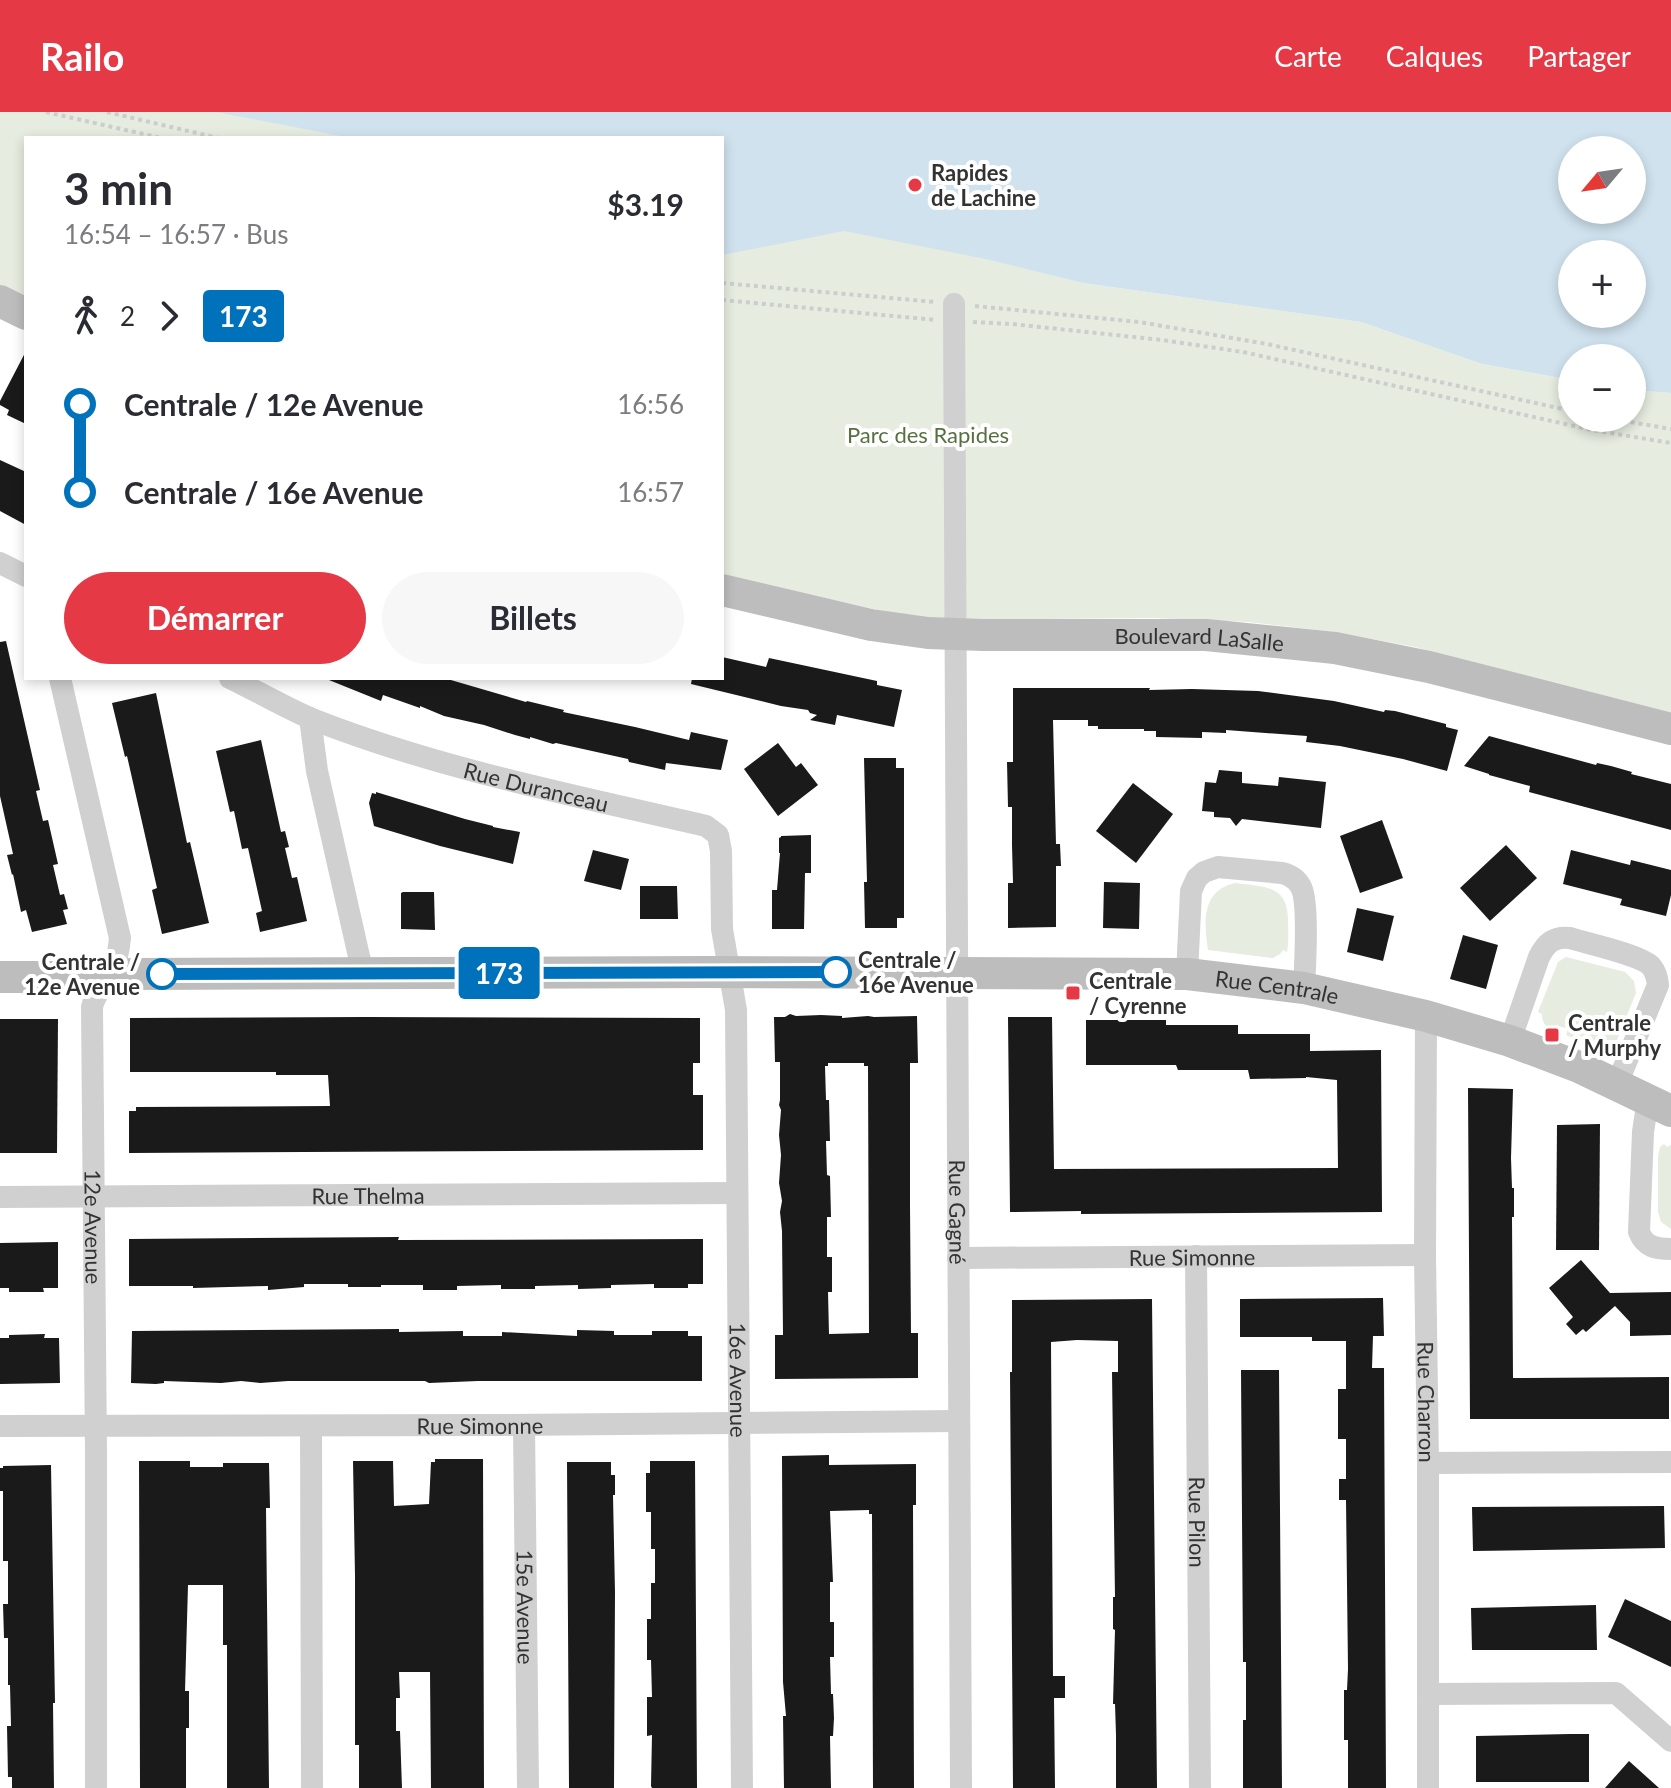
<!DOCTYPE html>
<html lang="fr">
<meta charset="utf-8">
<style>
body{margin:0;font-family:Lato,sans-serif;background:#f7f7f7;color:#2b2b33;height:100vh;display:flex;flex-direction:column;font-size:30px;white-space:nowrap}
*{box-sizing:border-box;margin:0}
p{font-size:26px;color:#7c7c81}
.icon{flex:none;width:44px;height:44px;fill:none;stroke:currentColor;stroke-width:2;stroke-linecap:round;stroke-linejoin:round}
.map{position:relative;flex:1;overflow:hidden}
.sheet{position:absolute;left:24px;top:24px;width:700px;height:544px;display:flex;flex-direction:column;background:#fff;border-radius:0px;box-shadow:0 4px 12px #0003}
.sheet>*{flex:none}
.badge{padding:0 16px;border-radius:6px;font-size:28px;line-height:52px}
.needle{width:52px;rotate:241deg}
.fabs{position:absolute;left:1558px;top:24px;display:grid;gap:16px}
.fabs a{display:grid;place-items:center;width:88px;height:88px;border-radius:50%;background:#fff;box-shadow:0 4px 12px #0003;font-size:40px}
.map>.badge{position:absolute;translate:-50% -50%;box-shadow:0 0 0 4px #fff}
.legs{display:flex;align-items:center;gap:12px;height:88px;padding:0 40px;font-size:26px}
.legs p{margin-inline-start:auto}
.head{display:flex;align-items:center;justify-content:space-between;height:136px;padding:0 40px}
h1{font-size:44px;font-weight:700;line-height:60px}
.primary-button{display:flex;gap:16px;margin-top:auto;padding:16px 40px}
.primary-button a{flex:1;height:92px;border-radius:48px;background:#e63946;color:#fff;font-size:32px;font-weight:700;line-height:92px;text-align:center}
.primary-button a+a{background:#f7f7f7;color:#2b2b33}
ul{padding:0 40px;list-style:none}
li{display:flex;align-items:center;gap:28px;height:88px;font-size:30px}
li i{display:grid;place-items:center;width:12px;height:100%;margin:0 10px;background:currentColor}
li i::after{content:'';width:20px;height:20px;margin:-10px;border:6px solid;border-radius:50%;background:#fff}
li p{margin-inline-start:auto}
li:first-child i{background:linear-gradient(#0000 50%,currentColor 0)}
li:last-child i{background:linear-gradient(currentColor 50%,#0000 0)}
header{display:flex;align-items:center;gap:48px;box-sizing:border-box;height:112px;padding:0 40px;background:#e63946;color:#fff}
header strong{font-size:38px}
nav{display:flex;gap:44px;margin-inline-start:auto;font-size:28px}
.map>svg:first-child{display:block}
</style>
<header>
<strong>Railo</strong>
<nav><a>Carte</a><a>Calques</a><a>Partager</a></nav>
</header>
<div class="map">
<svg width="1671" height="1676" viewBox="0 0 1671 1676">
<rect width="100%" height="100%" fill="#fff"/>
<!-- green -->
<g fill="#e6ecdf">
<polygon points="0,0 1227,0 988,147 1083,171 1361,210 1482,252 1572,268 1572,306 1632,306 1632,278 1671,281 1671,602 1415,535 1335,520 1248,510 1153,506 951,508 896,502 722,463 722,26 26,26 26,186 0,173"/>
<path d="M1235,771C1262,775 1287,772 1288,806C1288,818 1289,829 1287,840L1283,838L1280,842L1273,846L1208,838C1204,810 1201,779 1235,771Z"/>
<path d="M1566,845L1625,860L1634,869L1636,881L1615,933L1611,931L1603,936H1598L1566,923L1568,917L1556,913L1553,918C1546,915 1542,911 1542,902L1538,900L1558,850Z"/>
<polygon points="1664,1032 1667,1035 1671,1033 1671,1117 1661,1110 1658,1100 1658,1044 1660,1035"/>
</g>
<!-- water -->
<path fill="#cfe2ee" fill-rule="evenodd" d="M216,0H1671V281L1632,278V246H1572V268L1482,252L1361,210L1083,171L986,147L844,119L722,143V26H351ZM1572,38H1632V98H1572ZM1572,142H1632V202H1572Z"/>
<!-- building -->
<g fill="#1a1a1a" fill-rule="evenodd">
<polygon points="26,239 26,312 7,303 9,298 0,293 0,289"/>
<polygon points="0,348 26,360 26,413 0,399"/>
<polygon points="6,529 40,678 36,679 43,709 48,708 58,752 53,753 60,783 64,782 68,797 63,798 67,812 32,820 26,798 21,800 13,762 12,763 7,743 13,742 0,684 0,530"/>
<polygon points="722,545 766,555 769,546 877,569 877,573 902,578 894,615 837,603 835,613 810,608 817,603 810,601 808,598 781,594 691,572 692,566 722,566"/>
<polygon points="324,566 444,566 526,590 527,589 564,598 563,600 635,615 689,628 691,620 728,628 721,658 666,651 665,658 629,650 628,647 556,631 553,632 530,625 530,627 515,623 484,613 444,604 420,594 420,596 383,583 381,589"/>
<polygon points="1013,576 1150,576 1149,578 1192,577 1258,579 1334,589 1384,600 1385,598 1395,599 1446,612 1446,615 1458,618 1447,659 1403,647 1340,634 1306,630 1307,624 1226,618 1226,621 1202,620 1202,626 1156,625 1156,619 1144,619 1144,617 1098,617 1098,614 1088,614 1088,608 1053,608 1056,732 1060,732 1061,754 1056,754 1056,815 1008,816 1008,771 1013,771 1012,733 1012,695 1008,695 1007,650 1013,650"/>
<polygon points="156,581 187,731 190,730 209,811 162,822 152,778 157,776 127,644 125,645 112,591"/>
<polygon points="1489,624 1596,653 1597,651 1611,654 1632,660 1631,662 1671,672 1671,718 1529,680 1530,674 1489,663 1489,662 1464,654"/>
<polygon points="261,628 281,720 285,719 289,735 285,736 292,766 297,765 307,809 260,820 256,801 262,799 248,736 242,737 234,699 230,700 216,639"/>
<polygon points="778,631 796,655 801,651 818,673 778,704 744,657"/>
<polygon points="864,646 896,646 896,656 904,656 904,806 897,806 897,816 865,816 864,770 867,770"/>
<polygon points="1219,658 1242,660 1242,671 1278,674 1279,665 1326,670 1321,716 1242,707 1236,714 1230,706 1214,705 1214,700 1202,699 1205,670 1216,671"/>
<polygon points="1133,671 1173,702 1136,751 1096,719"/>
<polygon points="376,680 465,707 493,714 493,715 520,720 513,752 440,734 374,714 369,691 372,681 376,682"/>
<polygon points="1382,708 1403,766 1360,781 1340,724"/>
<polygon points="811,723 811,761 805,761 804,817 772,817 772,778 777,778 780,741 779,741 779,726 781,725 781,724"/>
<polygon points="1506,733 1537,766 1490,809 1460,776"/>
<polygon points="593,738 629,747 621,778 584,769"/>
<polygon points="1571,738 1630,753 1631,748 1671,758 1671,783 1666,804 1620,793 1622,787 1563,772"/>
<polygon points="1104,770 1140,771 1139,817 1103,816"/>
<polygon points="640,774 677,774 678,807 640,807"/>
<polygon points="403,780 434,780 435,818 401,817 401,781"/>
<polygon points="1357,796 1394,804 1383,849 1347,840"/>
<polygon points="1463,823 1498,833 1486,877 1450,867"/>
<path d="M790,902L796,904L821,903L842,904V906L868,904L874,905L917,904L918,951H910V1094L911,1221H918V1266L775,1267V1223H783L782,1119L780,1100L782,1089L779,1071L781,1043L779,1023L781,998L779,993L780,988V950H775L774,905H785ZM828,951H864V954H868L869,1221L829,1222L828,1180H832V1145H827V1105H831L830,1064L827,1063L826,1029H830L829,988H826L825,954H828Z"/>
<polygon points="365,905 700,906 700,951 693,951 693,983 703,983 703,1038 129,1041 129,999 136,999 136,995 330,994 328,963 276,963 276,960 130,960 130,906"/>
<polygon points="1008,905 1052,905 1054,1057 1338,1056 1337,968 1306,965 1306,966 1250,967 1248,958 1178,958 1176,953 1086,953 1086,908 1166,908 1166,913 1238,913 1238,922 1310,922 1310,939 1381,938 1382,1100 1081,1102 1081,1099 1010,1100"/>
<polygon points="0,907 58,907 57,1041 0,1041"/>
<polygon points="1468,976 1513,977 1511,1046 1512,1076 1514,1076 1514,1105 1512,1105 1513,1266 1669,1265 1669,1307 1470,1307"/>
<polygon points="1600,1012 1599,1138 1556,1138 1557,1013"/>
<polygon points="399,1125 398,1128 703,1127 703,1172 688,1172 688,1176 654,1176 654,1172 611,1173 611,1176 578,1177 578,1173 535,1174 535,1177 501,1177 501,1173 457,1174 457,1178 423,1178 423,1173 381,1173 381,1175 348,1175 348,1172 304,1172 304,1175 268,1178 268,1174 193,1176 193,1174 129,1174 129,1127"/>
<polygon points="58,1130 58,1176 43,1176 44,1180 9,1180 9,1176 0,1176 0,1131"/>
<polygon points="1581,1148 1610,1181 1671,1180 1671,1223 1630,1224 1630,1210 1615,1194 1586,1220 1583,1217 1576,1223 1566,1212 1573,1205 1549,1176"/>
<polygon points="1383,1186 1384,1224 1373,1224 1372,1256 1384,1256 1386,1676 1348,1676 1348,1628 1344,1628 1344,1578 1347,1578 1348,1557 1346,1388 1339,1388 1339,1367 1346,1367 1346,1327 1338,1327 1338,1277 1346,1277 1346,1229 1312,1229 1312,1225 1240,1225 1240,1187"/>
<polygon points="1152,1187 1157,1676 1116,1676 1116,1623 1115,1592 1113,1592 1115,1518 1113,1517 1113,1485 1115,1485 1112,1260 1118,1260 1118,1229 1077,1228 1051,1230 1053,1564 1065,1564 1065,1586 1054,1586 1055,1676 1013,1676 1010,1260 1012,1260 1012,1188"/>
<polygon points="399,1217 399,1220 463,1219 463,1224 502,1224 502,1220 577,1224 577,1218 614,1219 614,1223 652,1223 652,1219 688,1219 688,1224 702,1224 702,1269 478,1269 429,1271 425,1269 288,1269 260,1271 241,1269 221,1271 164,1269 164,1271 156,1272 131,1271 132,1219"/>
<polygon points="45,1222 44,1226 59,1226 60,1271 0,1272 0,1226 9,1226 9,1223"/>
<polygon points="1241,1258 1279,1258 1282,1676 1243,1676 1243,1608 1246,1608 1246,1550 1243,1550"/>
<polygon points="829,1343 829,1353 916,1352 916,1393 913,1393 914,1676 873,1676 872,1402 869,1402 869,1398 830,1399 833,1470 830,1470 830,1510 834,1510 834,1545 830,1545 831,1582 833,1582 834,1606 833,1624 830,1624 831,1676 784,1676 783,1604 786,1604 783,1570 782,1344"/>
<polygon points="435,1347 483,1347 484,1676 431,1676 430,1560 399,1560 400,1586 396,1586 396,1619 400,1619 402,1676 359,1676 359,1633 355,1633 355,1464 353,1349 393,1349 394,1394 429,1392 431,1350 435,1350"/>
<polygon points="139,1349 190,1349 190,1355 223,1355 223,1351 269,1351 270,1396 266,1396 269,1676 227,1676 227,1533 223,1533 223,1473 188,1473 185,1579 189,1579 189,1616 186,1616 186,1676 140,1676"/>
<polygon points="650,1349 695,1349 697,1676 652,1676 651,1674 652,1623 647,1624 647,1585 652,1585 651,1548 647,1548 647,1507 651,1507 651,1471 655,1471 655,1437 651,1437 651,1400 646,1400 646,1361 650,1361"/>
<polygon points="567,1350 611,1350 611,1363 615,1363 615,1383 613,1383 615,1480 614,1676 569,1676"/>
<polygon points="51,1353 55,1591 53,1591 54,1676 12,1676 12,1665 8,1665 7,1614 11,1614 10,1573 8,1573 8,1526 4,1526 3,1492 8,1492 8,1449 3,1449 3,1379 0,1379 0,1356 3,1356 3,1354"/>
<polygon points="1664,1394 1665,1436 1473,1439 1472,1395"/>
<polygon points="1625,1487 1671,1509 1671,1555 1608,1525"/>
<polygon points="1596,1493 1597,1538 1472,1538 1471,1496"/>
<polygon points="1570,1622 1589,1622 1589,1670 1476,1670 1476,1624"/>
<polygon points="1629,1649 1659,1676 1605,1676"/>
</g>
<g fill="none" stroke-linecap="round" stroke-linejoin="round">
<!-- path -->
<g stroke="#cdcdcd" stroke-width="4" stroke-dasharray="4 4" stroke-linecap="butt">
<polyline points="46,0 161,26"/>
<polyline points="107,0 218,26"/>
<polyline points="722,171 935,190"/>
<polyline points="722,188 936,208"/>
<polyline points="975,194 1139,210 1267,232 1572,299"/>
<polyline points="973,210 1012,212 1162,228 1243,240 1592,318 1671,331"/>
<polyline points="1607,306 1671,317"/>
</g>
<!-- street -->
<g stroke="#d0d0d0" stroke-width="22">
<path id="s1" d="M954,192L961,1676"/>
<polyline points="0,451 26,464"/>
<path id="s2" d="M60,566L120,826C119,838 117,849 111,859C105,872 95,881 92,895L96,1341V1676"/>
<path id="s3" d="M230,566C257,579 284,595 312,607C439,657 573,683 706,714L718,723L721,739L722,817L736,898L742,1676"/>
<polyline points="310,606 317,659 363,862"/>
<path d="M1187,862L1191,779L1197,766L1204,760L1218,755L1282,761C1290,763 1297,767 1301,775C1309,790 1305,856 1304,876"/>
<path id="s4" d="M1426,904L1425,1143L1428,1351V1676"/>
<path d="M1510,929L1539,845C1546,831 1554,824 1570,826C1586,831 1641,843 1651,854C1656,860 1657,865 1658,873L1617,972"/>
<path d="M1648,987L1643,1020L1639,1120C1645,1135 1656,1137 1671,1137"/>
<path id="s5" d="M0,1085L737,1081"/>
<path id="s6" d="M1196,1144L1200,1676"/>
<path id="s7" d="M958,1146L1425,1143"/>
<path id="s8" d="M524,1313L528,1676"/>
<path id="s9" d="M0,1314L503,1313L958,1309"/>
<polyline points="311,1314 312,1676"/>
<polyline points="1428,1351 1671,1350"/>
<polyline points="1429,1582 1616,1581 1671,1629"/>
</g>
<!-- secondary -->
<g stroke="#bdbdbd" stroke-width="32">
<polyline points="0,189 26,202"/>
<path id="s10" d="M722,478L871,513L928,521L983,523H1206L1335,536L1429,555L1671,617"/>
<path id="s11" d="M0,865H61L132,862L706,860L1187,862L1304,876L1426,904L1510,929L1579,955L1671,999"/>
</g>
</g>
<g fill="none" stroke-linecap="round" stroke-linejoin="round">
<!-- line-1 casing -->
<g stroke="#fff" stroke-width="18">
<polyline id="line-1" points="162,862 836,860"/>
</g>
<!-- line-1 -->
<use href="#line-1" stroke="#0072bc" stroke-width="12"/>
</g>
<!-- markers -->
<g fill="#e63946" stroke="#fff" stroke-width="3">
<circle cx="915" cy="73" r="8"/>
<rect x="1065" y="873" width="16" height="16" rx="4"/>
<rect x="1544" y="915" width="16" height="16" rx="4"/>
</g>
<g fill="#fff" stroke="#0072bc" stroke-width="4">
<circle cx="836" cy="860" r="14"/>
<circle cx="162" cy="862" r="14"/>
</g>
<g text-anchor="middle" dominant-baseline="central" stroke-width="8" stroke-linejoin="round" paint-order="stroke">
<!-- poi labels -->
<g font-size="22" font-weight="bold" fill="#333" stroke="#fff" text-anchor="start">
<text x="931" y="60">Rapides<tspan x="931" dy="25">de Lachine</tspan></text>
<text x="1089" y="868">Centrale<tspan x="1089" dy="25">/ Cyrenne</tspan></text>
<text x="1568" y="910">Centrale<tspan x="1568" dy="25">/ Murphy</tspan></text>
</g>
<!-- park labels -->
<g font-size="22" fill="#56703f" stroke="#fff">
<text x="928" y="322">Parc des Rapides</text>
</g>
<!-- street labels -->
<g font-size="22" fill="#333" stroke="#fff">
<text stroke="none"><textPath href="#s10" startOffset="482">Boulevard LaSalle</textPath></text>
<text stroke="none"><textPath href="#s3" startOffset="326">Rue Duranceau</textPath></text>
<text stroke="none"><textPath href="#s11" startOffset="1278">Rue Centrale</textPath></text>
<text stroke="none"><textPath href="#s5" startOffset="368">Rue Thelma</textPath></text>
<text stroke="none"><textPath href="#s1" startOffset="908">Rue Gagné</textPath></text>
<text stroke="none"><textPath href="#s2" startOffset="562">12e Avenue</textPath></text>
<text stroke="none"><textPath href="#s7" startOffset="234">Rue Simonne</textPath></text>
<text stroke="none"><textPath href="#s3" startOffset="1062">16e Avenue</textPath></text>
<text stroke="none"><textPath href="#s4" startOffset="386">Rue Charron</textPath></text>
<text stroke="none"><textPath href="#s9" startOffset="480">Rue Simonne</textPath></text>
<text stroke="none"><textPath href="#s6" startOffset="266">Rue Pilon</textPath></text>
<text stroke="none"><textPath href="#s8" startOffset="182">15e Avenue</textPath></text>
</g>
<!-- stop labels -->
<g font-size="22" font-weight="bold" fill="#333" stroke="#fff" text-anchor="start">
<text x="858" y="847">Centrale /<tspan x="858" dy="25">16e Avenue</tspan></text>
<text x="140" y="849" text-anchor="end">Centrale /<tspan x="140" dy="25">12e Avenue</tspan></text>
</g>
</g>
</svg>
<div class="fabs">
<a><svg class="needle" viewBox="-14 -14 28 28"><path d="M0-13l5 13h-10z" fill="#e53935"/><path d="M0 13l5-13h-10z" fill="#7c7c81"/></svg></a>
<a>+</a>
<a>−</a>
</div>
<b class="badge" style="left:499px;top:861px;background:#0072bc;color:#fff">173</b>
<section class="sheet">
<div class="head"><div><h1>3 min</h1><p>16:54 – 16:57 · Bus</p></div><b>$3.19</b></div>
<div class="legs"><svg class="icon" aria-label="walk" viewBox="0 0 24 24"><circle cx="13" cy="4" r="2"/><path d="M13 8l-2 6 4 7M11 14l-3 7M7 12l3-4h3l4 4"/></svg>2<svg class="icon" aria-label="forward" viewBox="0 0 24 24"><path d="M9 5l7 7-7 7"/></svg><b class="badge" style="background:#0072bc;color:#fff">173</b></div>
<ul>
<li><i style="color:#0072bc"></i><b>Centrale / 12e Avenue</b><p>16:56</p></li>
<li><i style="color:#0072bc"></i><b>Centrale / 16e Avenue</b><p>16:57</p></li>
</ul>
<div class="primary-button"><a>Démarrer</a><a>Billets</a></div>
</section>
</div>
